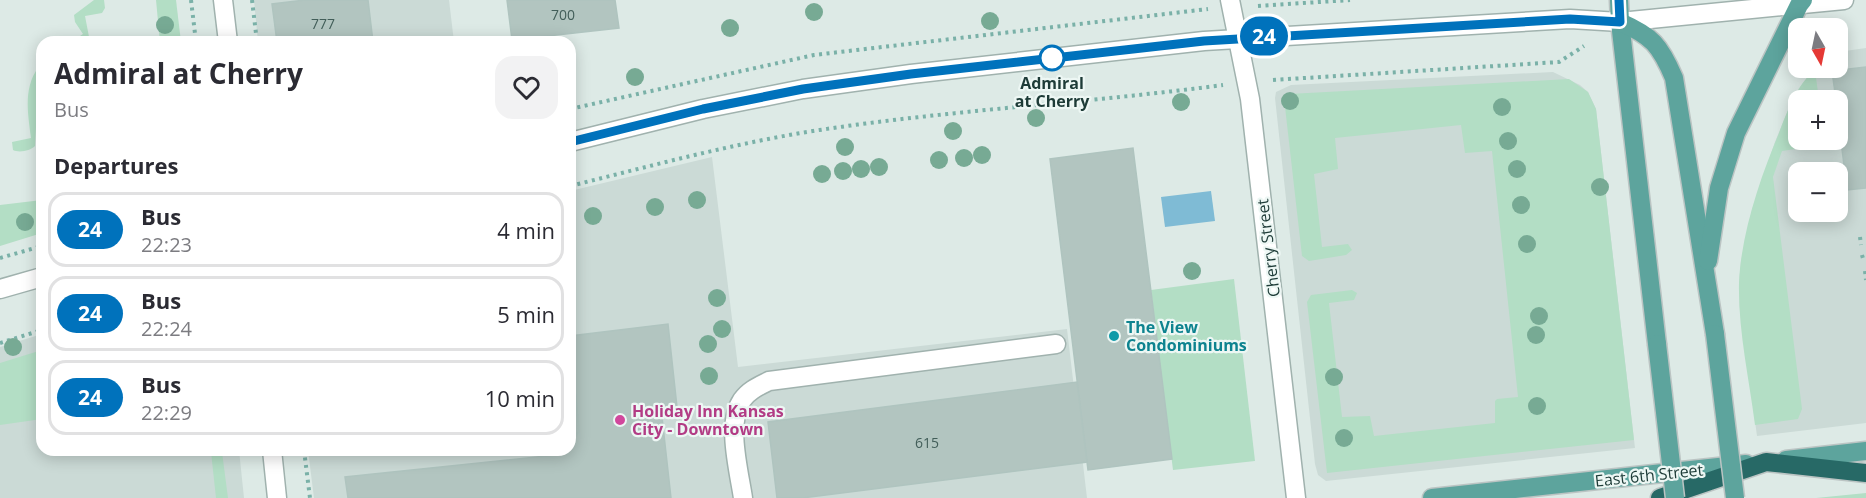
<!DOCTYPE html>
<meta charset="utf-8">
<style>
body{margin:0;font-family:"Open Sans",sans-serif;background:#f2f2f3;color:#2b2b33;height:100vh;display:flex;flex-direction:column;font-size:22px;white-space:nowrap}
*{box-sizing:border-box;margin:0}
p{font-size:20px;color:#7c7c81}
.icon{flex:none;width:33px;height:33px;fill:none;stroke:currentColor;stroke-width:2;stroke-linecap:round;stroke-linejoin:round}
.map{position:relative;flex:1;overflow:hidden}
.sheet{position:absolute;left:36px;top:36px;width:540px;height:420px;display:flex;flex-direction:column;background:#fff;border-radius:18px;box-shadow:0 3px 15px #0003}
.sheet>*{flex:none}
.badge{padding:0 12px;border-radius:20px;font-size:21px;line-height:39px}
.needle{width:39px;rotate:171deg}
.buttons{position:absolute;left:1788px;top:18px;display:grid;gap:12px}
.buttons a{display:grid;place-items:center;width:60px;height:60px;border-radius:12px;background:#fff;box-shadow:0 3px 15px #0003;font-size:30px}
.map>.badge{position:absolute;translate:-50% -50%;box-shadow:0 0 0 3px #fff}
h2{padding:0 18px;font-size:22px;line-height:54px}
.round{display:grid;place-items:center;flex:none;width:63px;height:63px;border-radius:18px;background:#f2f2f3}
.headline{display:flex;align-items:center;justify-content:space-between;height:102px;padding:0 18px}
h1{font-size:28px;font-weight:700;line-height:45px}
ul{padding:0;list-style:none}
li{display:flex;align-items:center;gap:18px;height:75px;margin:0 12px 9px;padding:0 6px;border:3px solid #e1e1e2;border-radius:18px}
li div{flex:1}
li b{display:block;font-size:22px}
li em{font-style:normal}
li .badge{min-width:66px;font-weight:700;text-align:center}
.map>svg:first-child{display:block}
</style>
<div class="map">
<svg width="1866" height="498" viewBox="0 0 1866 498">
<rect width="100%" height="100%" fill="#ddeae6"/>
<!-- built -->
<g fill="#cbdad6" fill-rule="evenodd">
<polygon points="254,0 449,0 454,42 258,42"/>
<path d="M1866,48V423L1757,436L1740,311L1739,284L1741,261L1752,210L1775,142L1789,108L1806,80L1816,68H1838V52ZM1798,100H1838V140H1798ZM1798,172H1838V212H1798Z"/>
<polygon points="1553,72 1580,85 1588,92 1596,109 1635,448 1326,481 1318,475 1315,464 1275,98 1276,92 1291,85"/>
<polygon points="712,157 738,367 1067,329 1087,498 314,498 308,450 570,450 570,191"/>
<polygon points="42,334 42,450 239,450 244,498 0,498 0,347"/>
</g>
<!-- green -->
<g fill="#b3dec5">
<polygon points="94,0 104,0 105,8 102,13 85,16 90,42 71,42 83,34 75,22 74,15"/>
<polygon points="156,0 176,0 181,42 160,42"/>
<path d="M42,63V126L36,128L35,146C30,151 19,153 13,150L12,142L31,138C28,112 22,85 42,63Z"/>
<path d="M1815,70L1819,100H1798V140H1819L1815,146L1782,151L1773,177L1802,409L1798,419L1755,425C1749,378 1738,330 1739,283C1741,234 1760,178 1779,133C1787,112 1797,84 1815,70Z"/>
<polygon points="1569,79 1588,92 1596,109 1634,440 1327,473 1307,302 1311,295 1352,290 1357,293 1354,300 1329,303 1342,417 1370,416 1374,436 1495,423 1495,401 1497,399 1518,397 1492,151 1465,153 1461,125 1335,138 1338,169 1314,174 1322,247 1348,244 1352,250 1346,255 1309,261 1302,256 1284,98 1289,94"/>
<polygon points="42,200 42,233 0,246 0,205"/>
<polygon points="1234,279 1255,461 1173,470 1151,290"/>
<polygon points="42,350 42,419 0,425 0,363"/>
<polygon points="211,452 222,452 228,498 216,498"/>
<polygon points="1866,493 1866,498 1816,498"/>
</g>
<!-- water -->
<polygon fill="#7fbbd5" points="1211,191 1215,221 1165,227 1161,197"/>
<!-- building -->
<g fill="#b2c5c0" stroke="#afc4bf" stroke-width="1.5">
<polygon points="305,0 368,0 373,42 277,42 272,4"/>
<polygon points="507,0 615,0 619,28 512,40"/>
<polygon points="1866,67 1866,188 1847,190 1838,116 1838,100 1836,100 1832,71"/>
<polygon points="1133,148 1172,459 1088,470 1050,159"/>
<polygon points="668,324 677,407 661,408 671,498 348,498 345,477 546,456 561,454 564,450 570,450 570,443 579,431 570,336"/>
<polygon points="570,345 579,431 570,443"/>
<polygon points="1077,382 1087,462 802,498 777,498 768,422"/>
<polygon points="546,450 564,450 561,454 546,456"/>
</g>
<g fill="none" stroke-linecap="round" stroke-linejoin="round">
<!-- minor casing -->
<g stroke="#a0b2ae" stroke-width="21">
<g id="minor">
<polyline points="223,0 228,42"/>
<polyline points="1230,0 1250,99 1296,498"/>
<polyline points="570,142 703,109 803,89 911,74 1204,41 1570,19 1620,22 1844,0"/>
<polyline points="0,289 42,277"/>
<polyline points="272,450 277,498"/>
<path d="M743,498C739,471 726,423 742,400C749,390 759,386 769,381L1056,344"/>
</g>
</g>
<!-- major casing -->
<g stroke="#bbc4c3" stroke-width="21">
<g id="major">
<polyline points="1619,0 1620,22 1657,344"/>
<path d="M1620,22C1652,36 1660,45 1674,78L1715,334"/>
<polyline points="1708,261 1719,188 1736,133 1799,5 1803,0"/>
<polyline points="1786,460 1866,451"/>
<polyline points="1432,498 1746,464"/>
</g>
</g>
<!-- highway casing -->
<g stroke="#bbc4c3" stroke-width="21">
<polyline id="highway" points="1660,498 1766,462 1866,473"/>
</g>
<!-- path -->
<g stroke="#7ab1a8" stroke-width="4" stroke-dasharray="3 4.5" stroke-linecap="butt">
<polyline points="191,0 196,42"/>
<polyline points="252,0 257,42"/>
<polyline points="1258,6 1350,0"/>
<polyline points="1273,80 1559,62 1584,46"/>
<polyline points="570,109 814,55 1208,9"/>
<path d="M570,186C651,166 731,144 813,131C949,110 1087,103 1223,85"/>
<polyline points="1860,237 1861,245"/>
<polyline points="1862,255 1864,262"/>
<polyline points="0,258 42,246"/>
<polyline points="1865,271 1866,280"/>
<polyline points="0,343 42,330"/>
<polyline points="304,450 310,498"/>
</g>
<!-- minor -->
<use href="#minor" stroke="#fff" stroke-width="18"/>
<!-- major -->
<use href="#major" stroke="#5da49d" stroke-width="18"/>
<!-- highway -->
<use href="#highway" stroke="#276966" stroke-width="18"/>
<!-- major-bridge casing -->
<g stroke="#bbc4c3" stroke-width="21" stroke-linecap="butt">
<g id="major-bridge">
<polyline points="1715,334 1735,498"/>
<polyline points="1657,344 1675,498"/>
</g>
</g>
<!-- major-bridge -->
<use href="#major-bridge" stroke="#5da49d" stroke-width="18"/>
</g>
<!-- trees -->
<g fill="#77aa94">
<circle cx="814" cy="12" r="9"/>
<circle cx="990" cy="21" r="9"/>
<circle cx="165" cy="25" r="9"/>
<circle cx="730" cy="28" r="9"/>
<circle cx="635" cy="77" r="9"/>
<circle cx="1290" cy="101" r="9"/>
<circle cx="1181" cy="102" r="9"/>
<circle cx="1502" cy="107" r="9"/>
<circle cx="1036" cy="118" r="9"/>
<circle cx="953" cy="131" r="9"/>
<circle cx="1508" cy="141" r="9"/>
<circle cx="845" cy="147" r="9"/>
<circle cx="982" cy="155" r="9"/>
<circle cx="964" cy="158" r="9"/>
<circle cx="939" cy="160" r="9"/>
<circle cx="879" cy="167" r="9"/>
<circle cx="861" cy="169" r="9"/>
<circle cx="1517" cy="169" r="9"/>
<circle cx="843" cy="171" r="9"/>
<circle cx="822" cy="174" r="9"/>
<circle cx="1600" cy="187" r="9"/>
<circle cx="697" cy="200" r="9"/>
<circle cx="1521" cy="205" r="9"/>
<circle cx="655" cy="207" r="9"/>
<circle cx="593" cy="216" r="9"/>
<circle cx="25" cy="222" r="9"/>
<circle cx="1527" cy="244" r="9"/>
<circle cx="1192" cy="271" r="9"/>
<circle cx="717" cy="298" r="9"/>
<circle cx="1539" cy="316" r="9"/>
<circle cx="722" cy="329" r="9"/>
<circle cx="1536" cy="335" r="9"/>
<circle cx="708" cy="344" r="9"/>
<circle cx="13" cy="347" r="9"/>
<circle cx="709" cy="376" r="9"/>
<circle cx="1334" cy="377" r="9"/>
<circle cx="1537" cy="406" r="9"/>
<circle cx="1344" cy="438" r="9"/>
</g>
<g fill="none" stroke-linecap="round" stroke-linejoin="round">
<!-- line casing -->
<g stroke="#fff" stroke-width="14">
<polyline id="line" points="570,142 703,109 803,89 911,74 1204,41 1570,19 1620,22 1619,0"/>
</g>
<!-- line -->
<use href="#line" stroke="#0072bc" stroke-width="9"/>
</g>
<!-- markers -->
<circle fill="#fff" stroke="#0072bc" stroke-width="3" cx="1052" cy="58" r="12"/>
<circle fill="#0f9aa8" stroke="#edf7f4" stroke-width="2" cx="1114" cy="336" r="6"/>
<circle fill="#d1479c" stroke="#edf7f4" stroke-width="2" cx="620" cy="420" r="6"/>
<g text-anchor="middle" dominant-baseline="central" stroke-width="4.5" stroke-linejoin="round" paint-order="stroke">
<!-- number labels -->
<g font-size="14" fill="#425e59">
<text x="563" y="14">700</text>
<text x="323" y="23">777</text>
<text x="927" y="442">615</text>
</g>
<!-- stop labels -->
<g font-size="16" font-weight="bold" fill="#1d3b37" stroke="#edf7f4">
<text x="1052" y="83">Admiral<tspan x="1052" dy="18">at Cherry</tspan></text>
</g>
<!-- street labels -->
<g font-size="16" fill="#1d3b37" stroke="#edf7f4">
<text transform="translate(1268 248) rotate(-97)">Cherry Street</text>
<text transform="translate(1649 475) rotate(-6)">East 6th Street</text>
</g>
<!-- culture labels -->
<g font-size="16" font-weight="bold" fill="#0d838f" stroke="#edf7f4" text-anchor="start">
<text x="1126" y="327">The View<tspan x="1126" dy="18">Condominiums</tspan></text>
</g>
<!-- hotel labels -->
<g font-size="16" font-weight="bold" fill="#b23c85" stroke="#edf7f4" text-anchor="start">
<text x="632" y="411">Holiday Inn Kansas<tspan x="632" dy="18">City - Downtown</tspan></text>
</g>
</g>
</svg>
<div class="buttons">
<a><svg class="needle" viewBox="-14 -14 28 28"><path d="M0-13l5 13h-10z" fill="#e53935"/><path d="M0 13l5-13h-10z" fill="#7c7c81"/></svg></a>
<a>+</a>
<a>−</a>
</div>
<b class="badge" style="left:1264px;top:36px;background:#0072bc;color:#fff">24</b>
<section class="sheet">
<div class="headline"><div><h1>Admiral at Cherry</h1><p>Bus</p></div><a class="round"><svg class="icon" aria-label="heart" viewBox="0 0 24 24"><path d="M12 20l-8-8c-3-5 5-10 8-4 3-6 11-1 8 4z"/></svg></a></div>
<h2>Departures</h2>
<ul>
<li><span class="badge" style="background:#0072bc;color:#fff">24</span><div><b>Bus</b><p>22:23</p></div><em>4 min</em></li>
<li><span class="badge" style="background:#0072bc;color:#fff">24</span><div><b>Bus</b><p>22:24</p></div><em>5 min</em></li>
<li><span class="badge" style="background:#0072bc;color:#fff">24</span><div><b>Bus</b><p>22:29</p></div><em>10 min</em></li>
</ul>
</section>
</div>
